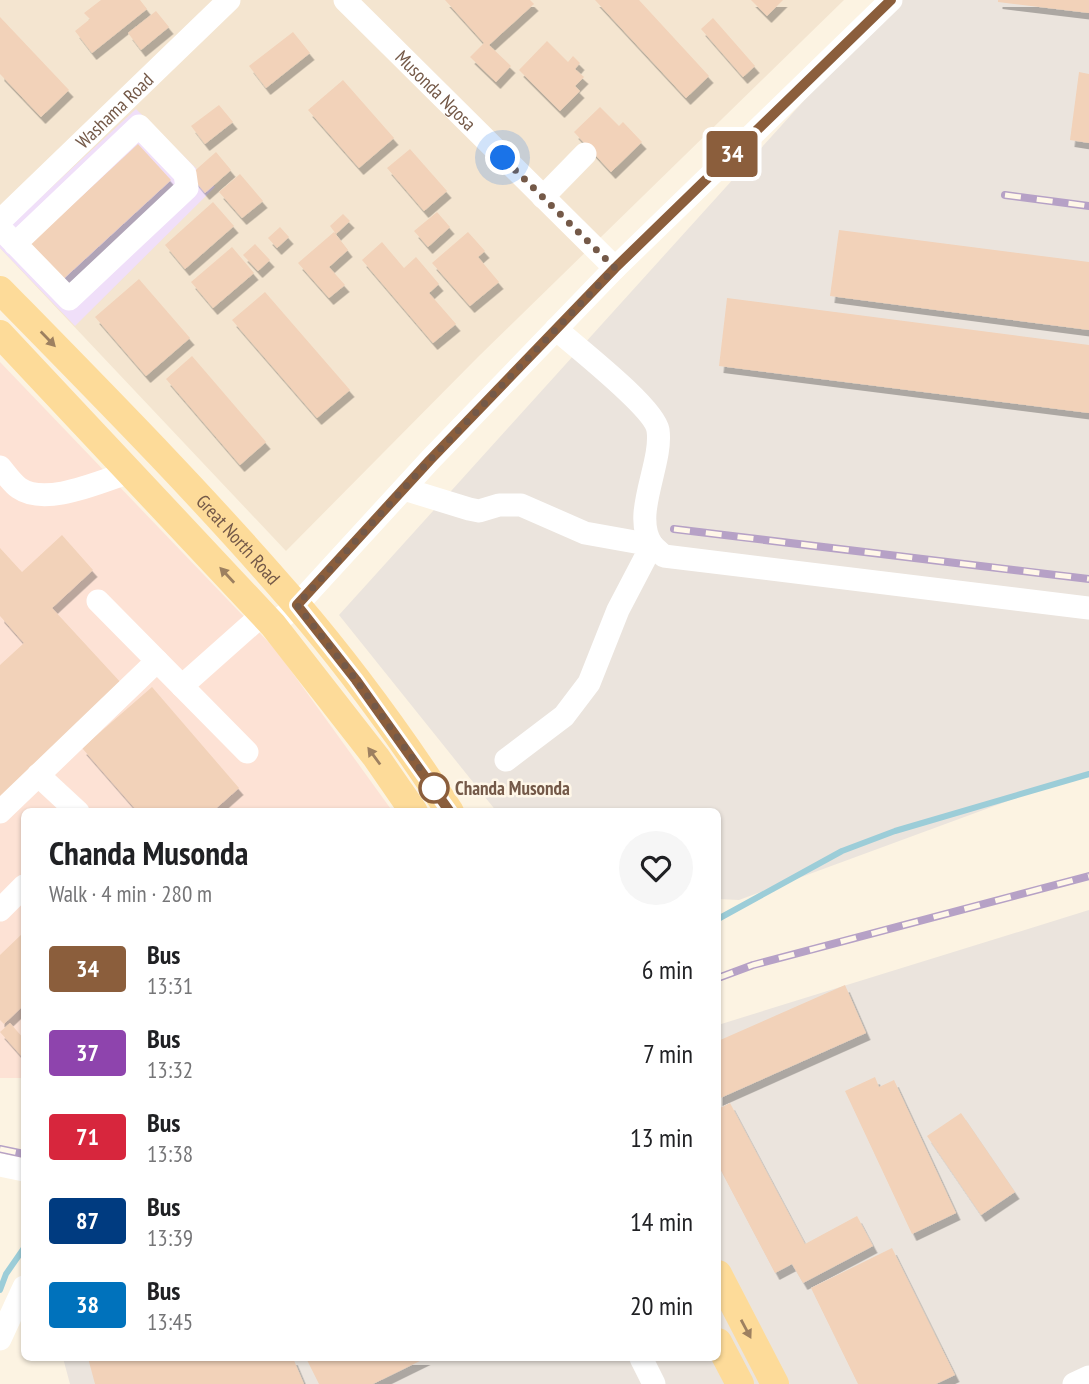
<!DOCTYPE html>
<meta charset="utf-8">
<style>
body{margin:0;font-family:"PT Sans Narrow",sans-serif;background:#f6f6f6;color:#202124;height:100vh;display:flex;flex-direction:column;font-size:26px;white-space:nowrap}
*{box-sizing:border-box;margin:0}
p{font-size:23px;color:#757577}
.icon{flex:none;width:38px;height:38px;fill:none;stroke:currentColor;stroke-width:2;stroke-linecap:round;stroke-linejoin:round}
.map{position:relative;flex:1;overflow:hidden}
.side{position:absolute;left:21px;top:808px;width:700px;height:553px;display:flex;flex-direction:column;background:#fff;border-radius:10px;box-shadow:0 2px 5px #0004}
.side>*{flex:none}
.badge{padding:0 14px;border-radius:5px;font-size:24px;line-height:46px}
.you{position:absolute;width:35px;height:35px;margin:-18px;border:5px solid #fff;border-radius:50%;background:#1a73e8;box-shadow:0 0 0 10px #1a73e833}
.map>.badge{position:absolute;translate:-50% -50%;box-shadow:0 0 0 4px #fff}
.round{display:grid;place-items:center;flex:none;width:74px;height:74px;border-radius:37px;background:#f6f6f6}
.head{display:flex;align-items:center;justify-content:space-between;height:119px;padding:0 28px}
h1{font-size:33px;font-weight:700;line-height:52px}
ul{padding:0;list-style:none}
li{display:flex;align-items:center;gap:21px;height:84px;padding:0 28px}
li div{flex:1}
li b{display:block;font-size:26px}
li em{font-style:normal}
li .badge{min-width:77px;font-weight:700;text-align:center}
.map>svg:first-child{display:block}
</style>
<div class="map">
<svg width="1089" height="1384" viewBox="0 0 1089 1384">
<defs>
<filter id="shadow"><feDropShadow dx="4.5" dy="7" stdDeviation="0" flood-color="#0004"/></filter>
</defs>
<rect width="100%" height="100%" fill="#fcf3e2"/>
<!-- residential -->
<polygon fill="#f4e5d0" points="0,0 844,0 478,357 286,551 0,248"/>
<!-- commercial -->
<polygon fill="#fde2d5" points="0,362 276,650 393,812 24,812 24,1078 0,1078"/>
<!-- industrial -->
<g fill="#ebe4dd">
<polygon points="895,0 1089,0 1089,771 739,900 718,899 718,812 497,812 339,615"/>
<polygon points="1089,910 1089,1384 70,1384 63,1358 718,1358 718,1025"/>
</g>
<!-- education -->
<polygon fill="#f0dff9" points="136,109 215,187 75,326 0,248 0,235"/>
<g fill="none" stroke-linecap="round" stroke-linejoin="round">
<!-- stream -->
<g stroke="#9ccdd8" stroke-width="6">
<polyline points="718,919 842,851 895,831 1089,774"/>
<polyline points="0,1290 6,1274 24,1248"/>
</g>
</g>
<!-- building -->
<g fill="#f2d2b9" filter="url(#shadow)">
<polygon points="101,0 140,0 147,9 92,53 75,31 90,19 84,13"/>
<polygon points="445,0 530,0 534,4 489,45 511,66 496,82 470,57 484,43"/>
<polygon points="595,0 639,0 709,76 686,98"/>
<polygon points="751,0 783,0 767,16"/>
<polygon points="998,0 1089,0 1089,13 998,2"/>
<polygon points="156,11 169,27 141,50 128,33"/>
<polygon points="0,17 69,90 41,117 0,74"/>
<polygon points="713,18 755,66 743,77 701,29"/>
<polygon points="293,32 310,53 266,88 249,66"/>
<polygon points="547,41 568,62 573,56 580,63 575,69 584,77 575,86 580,91 560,111 519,70"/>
<polygon points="1079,72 1089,74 1089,143 1070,140"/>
<polygon points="343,80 394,138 359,168 308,110"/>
<polygon points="219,105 233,122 205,144 191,126"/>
<polygon points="600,107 619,126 623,122 642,142 611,172 574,132"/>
<polygon points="138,144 171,180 59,283 27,247"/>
<polygon points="410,149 447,191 424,211 387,168"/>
<polygon points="216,152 231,170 205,193 190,175"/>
<polygon points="240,174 263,201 242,218 219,192"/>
<polygon points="213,202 234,226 185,269 165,245"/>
<polygon points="437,212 450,227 428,247 414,231"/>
<polygon points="343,214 350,221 336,234 330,226"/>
<polygon points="280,227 289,237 277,248 268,238"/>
<polygon points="839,230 1089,262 1089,330 830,296"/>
<polygon points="334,232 348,250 329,267 345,285 329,298 298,263"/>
<polygon points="468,232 485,251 478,257 499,282 470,306 432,263"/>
<polygon points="382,242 404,268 416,257 439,284 429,293 456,324 433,343 362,260"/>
<polygon points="255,244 270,260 258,271 243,255"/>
<polygon points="232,247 254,273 213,308 191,282"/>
<polygon points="139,279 190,338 146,376 95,317"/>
<polygon points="265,292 350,390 317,418 232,320"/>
<polygon points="727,298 1089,345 1089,413 719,366"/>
<polygon points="192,356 266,442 240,465 166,379"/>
<polygon points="62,535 93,570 52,608 123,685 0,798 0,665 24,643 0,616 0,548 22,572"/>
<polygon points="152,687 239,788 212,812 138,812 82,748"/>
<polygon points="24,932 24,1005 4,1024 0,1020 0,955"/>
<polygon points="845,985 866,1033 718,1099 718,1041"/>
<polygon points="10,1023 24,1039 24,1059 0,1032"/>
<polygon points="875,1077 879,1087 894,1080 956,1213 912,1234 845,1091"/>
<polygon points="730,1103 805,1244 857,1216 873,1246 803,1283 792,1264 775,1273 718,1165 718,1109"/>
<polygon points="961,1113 1015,1192 981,1215 927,1136"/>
<polygon points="892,1248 955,1375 936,1384 858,1384 811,1288"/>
<polygon points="88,1358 293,1358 304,1384 95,1384"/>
<polygon points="306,1358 426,1358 373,1384 319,1384"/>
</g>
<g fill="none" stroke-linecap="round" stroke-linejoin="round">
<!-- minor -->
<g stroke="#fff" stroke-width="23">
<path id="s1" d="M345,0L615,268"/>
<polyline points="543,197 585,154"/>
<path id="s2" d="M0,221L229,0"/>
<polyline points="0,228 69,299 187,188 185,174 139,126 15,244"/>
<path d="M556,329C576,347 654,407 658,430C663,464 631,515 652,545C655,549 661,553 664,556L1089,608"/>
<path d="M0,467C6,474 12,483 19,488C46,507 101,481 130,472"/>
<polyline points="404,489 469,509 479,511 499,505 521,505 585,533 652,545 618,610 589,683 564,716 506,760"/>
<polyline points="98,601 247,752"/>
<polyline points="273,625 297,605 430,460 615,268 891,0"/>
<polyline points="182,686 263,614"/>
<polyline points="38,775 78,812"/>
<polyline points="0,812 157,661"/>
<polyline points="0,910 24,886"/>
<polyline points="0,1165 24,1170"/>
<polyline points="0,1339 24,1287"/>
<polyline points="641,1358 654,1384"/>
<polyline points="1074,1384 1089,1377"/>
</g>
<!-- major -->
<g stroke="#fddb99" stroke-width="28">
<path id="s3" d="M0,290C100,392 202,495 295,603C351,668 403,740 450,812"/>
<polyline points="0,334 273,625 376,757 414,812"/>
<polyline points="718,1274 775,1384"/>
<polyline points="718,1342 740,1384"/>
</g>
<!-- rail casing -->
<g stroke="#b6a1c6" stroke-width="8">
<g id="rail">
<polyline points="1005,195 1089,206"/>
<polyline points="674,529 1089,579"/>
<polyline points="718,978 753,965 1089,876"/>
<polyline points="0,1149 24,1154"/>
</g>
</g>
<!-- rail -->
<use href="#rail" stroke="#fff7e8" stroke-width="5" stroke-dasharray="16" stroke-linecap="butt"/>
</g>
<!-- one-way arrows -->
<defs><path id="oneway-solid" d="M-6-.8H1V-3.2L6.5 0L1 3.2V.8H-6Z" transform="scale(1.75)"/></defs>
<g fill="#9d8060">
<use href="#oneway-solid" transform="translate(48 339) rotate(46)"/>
<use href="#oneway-solid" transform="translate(227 575) rotate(-133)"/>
<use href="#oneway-solid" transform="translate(374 756) rotate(-126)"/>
<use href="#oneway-solid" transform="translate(746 1329) rotate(62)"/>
</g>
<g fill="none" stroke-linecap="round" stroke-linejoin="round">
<!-- line casing -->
<g stroke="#fff" stroke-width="16">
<polyline id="line" points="450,812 356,680 297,605 430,460 615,268 891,0"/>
</g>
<!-- line -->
<use href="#line" stroke="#8b5e3c" stroke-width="10"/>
<!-- walk -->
<polyline stroke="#745948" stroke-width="7" stroke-dasharray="0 12.6" points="434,788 356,680 297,605 430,460 615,268 503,158"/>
</g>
<!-- markers -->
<circle fill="#fff" stroke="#8b5e3c" stroke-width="3.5" cx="434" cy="788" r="14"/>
<g text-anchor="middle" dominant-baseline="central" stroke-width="5" stroke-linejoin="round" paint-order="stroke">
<!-- street labels -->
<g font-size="19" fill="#745948" stroke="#fff7e8">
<text stroke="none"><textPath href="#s1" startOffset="128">Musonda Ngosa</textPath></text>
<text stroke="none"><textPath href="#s2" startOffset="159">Washama Road</textPath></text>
<text stroke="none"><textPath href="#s3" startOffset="345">Great North Road</textPath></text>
</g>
<!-- stop labels -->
<g font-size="19" font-weight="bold" fill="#745948" stroke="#fff7e8" text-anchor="start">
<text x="455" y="788">Chanda Musonda</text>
</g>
</g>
</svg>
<div class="you" style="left:503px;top:158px"></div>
<b class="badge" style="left:732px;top:154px;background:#8b5e3c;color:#fff">34</b>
<section class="side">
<div class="head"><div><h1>Chanda Musonda</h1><p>Walk · 4 min · 280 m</p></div><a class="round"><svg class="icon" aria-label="heart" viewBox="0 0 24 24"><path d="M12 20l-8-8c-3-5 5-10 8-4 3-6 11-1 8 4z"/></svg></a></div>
<ul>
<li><span class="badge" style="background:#8b5e3c;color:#fff">34</span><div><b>Bus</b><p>13:31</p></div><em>6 min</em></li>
<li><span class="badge" style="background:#8e44ad;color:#fff">37</span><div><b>Bus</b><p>13:32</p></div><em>7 min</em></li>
<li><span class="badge" style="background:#d7263d;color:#fff">71</span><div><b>Bus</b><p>13:38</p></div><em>13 min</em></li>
<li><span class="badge" style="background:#003b80;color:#fff">87</span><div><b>Bus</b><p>13:39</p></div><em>14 min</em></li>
<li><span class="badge" style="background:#0072bc;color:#fff">38</span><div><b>Bus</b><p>13:45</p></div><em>20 min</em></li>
</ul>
</section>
</div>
